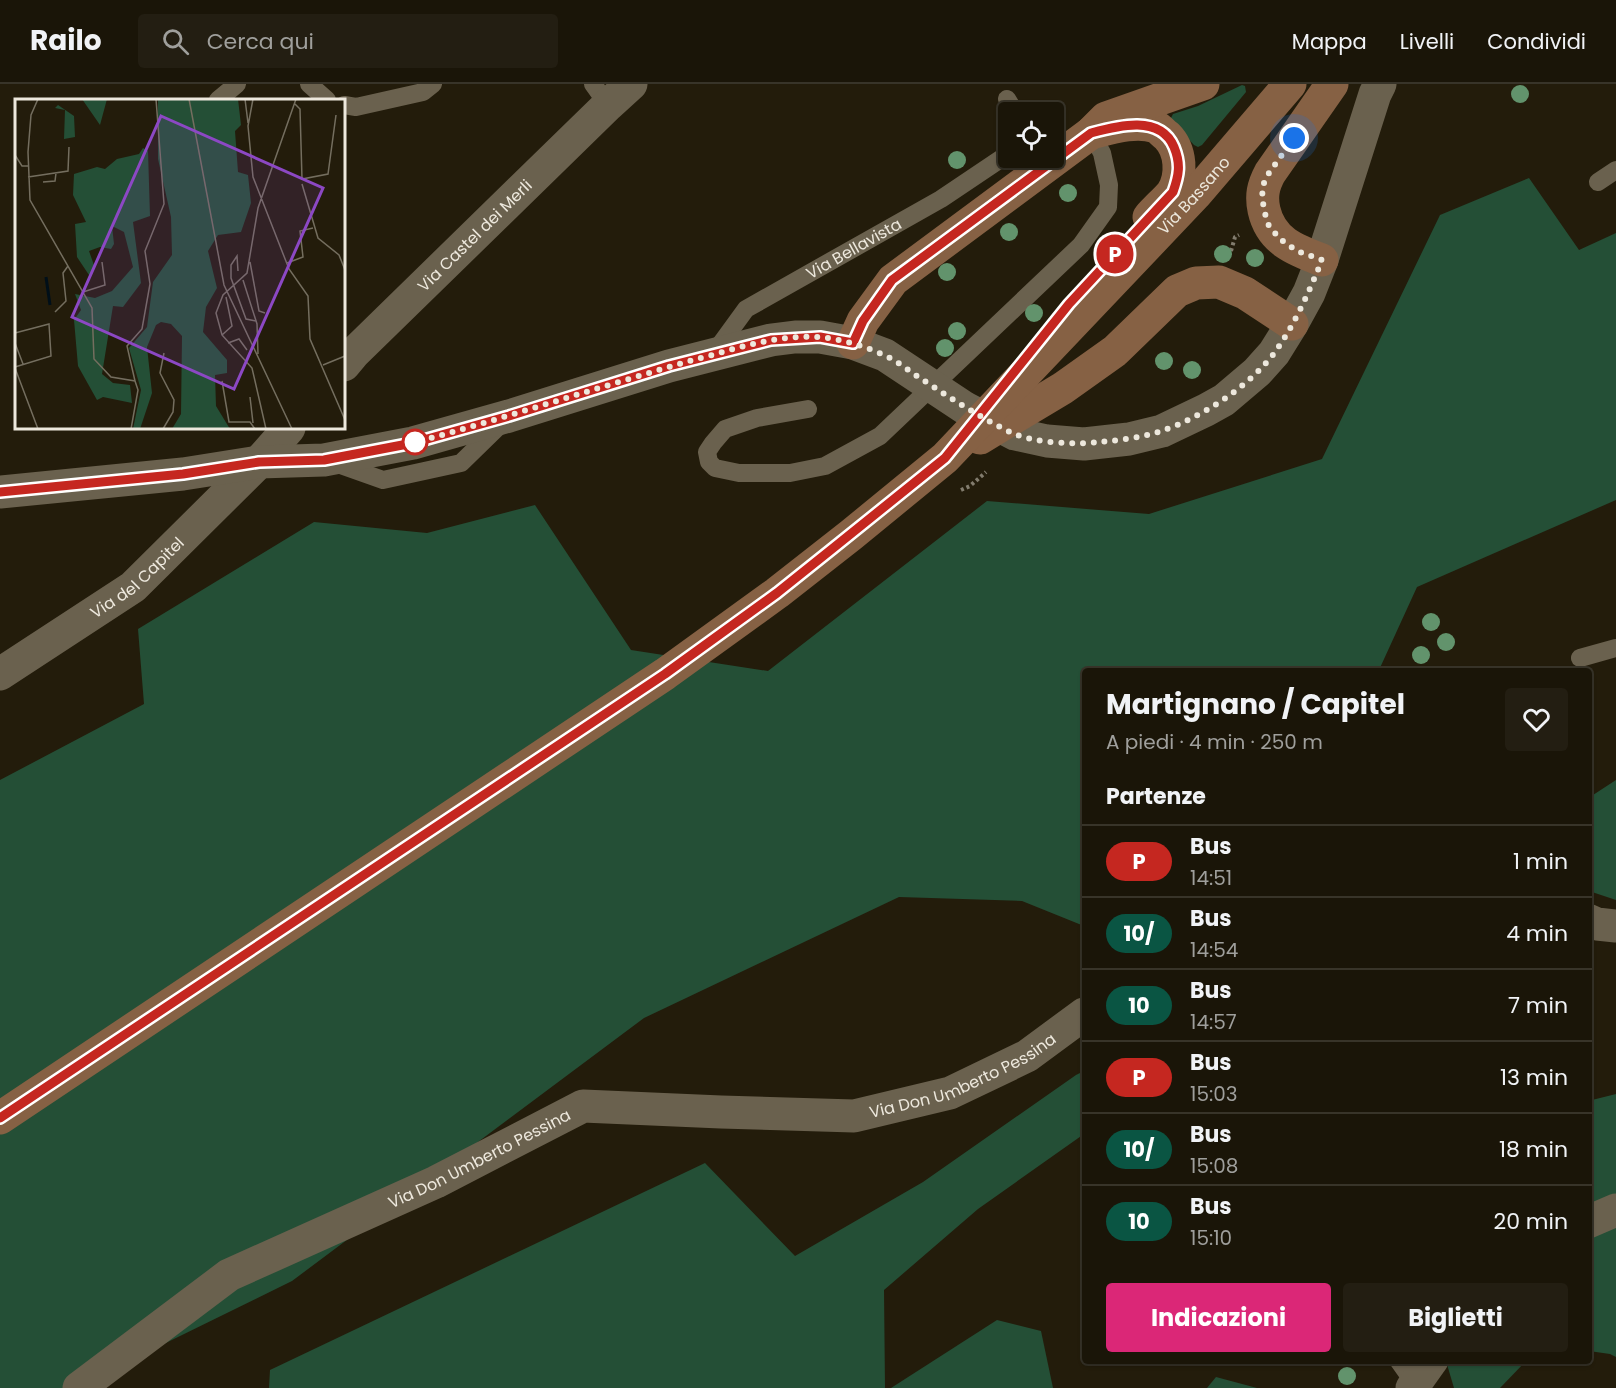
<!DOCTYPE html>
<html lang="it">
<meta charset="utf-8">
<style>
body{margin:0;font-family:Poppins,sans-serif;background:#231e12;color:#f1f3f6;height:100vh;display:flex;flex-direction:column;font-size:22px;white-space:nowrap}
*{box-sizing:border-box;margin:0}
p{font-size:20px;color:#9f9f9c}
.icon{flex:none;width:33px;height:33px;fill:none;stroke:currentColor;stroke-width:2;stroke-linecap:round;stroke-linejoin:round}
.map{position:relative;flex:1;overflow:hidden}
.panel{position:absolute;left:1082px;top:584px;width:510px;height:696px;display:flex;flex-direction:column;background:#1a1508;border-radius:6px;box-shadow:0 2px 4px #0004,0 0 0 2px #383429}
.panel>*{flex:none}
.badge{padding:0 12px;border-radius:20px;font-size:21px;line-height:39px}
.fabs{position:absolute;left:998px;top:18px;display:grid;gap:12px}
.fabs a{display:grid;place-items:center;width:66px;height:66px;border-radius:6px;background:#1a1508;box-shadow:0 2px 4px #0004,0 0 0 2px #383429;font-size:30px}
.you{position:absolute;width:30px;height:30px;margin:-15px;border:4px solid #fff;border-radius:50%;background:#1a73e8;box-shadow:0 0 0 9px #1a73e833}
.map>.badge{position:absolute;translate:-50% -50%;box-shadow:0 0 0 3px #fff}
h2{padding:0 24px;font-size:22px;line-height:54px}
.round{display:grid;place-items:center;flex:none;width:63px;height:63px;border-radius:6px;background:#231e12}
.summary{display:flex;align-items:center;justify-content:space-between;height:102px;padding:0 24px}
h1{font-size:28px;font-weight:700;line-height:45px}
.cta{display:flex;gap:12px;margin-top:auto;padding:12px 24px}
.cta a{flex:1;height:69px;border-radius:6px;background:#db2777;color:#fff;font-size:24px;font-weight:700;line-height:69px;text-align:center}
.cta a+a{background:#231e12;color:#f1f3f6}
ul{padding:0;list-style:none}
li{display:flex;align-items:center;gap:18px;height:72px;padding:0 24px;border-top:2px solid #383429}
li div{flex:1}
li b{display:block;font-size:22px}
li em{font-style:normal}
li .badge{min-width:66px;font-weight:700;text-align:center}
header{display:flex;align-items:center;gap:36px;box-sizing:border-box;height:84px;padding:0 30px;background:#1a1508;border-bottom:2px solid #383429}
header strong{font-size:28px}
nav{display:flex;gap:33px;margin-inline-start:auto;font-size:21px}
.search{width:420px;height:54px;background:#231e12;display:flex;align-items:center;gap:15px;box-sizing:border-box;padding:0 21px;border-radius:6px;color:#9f9f9c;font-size:22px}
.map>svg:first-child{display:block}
</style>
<header>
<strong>Railo</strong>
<div class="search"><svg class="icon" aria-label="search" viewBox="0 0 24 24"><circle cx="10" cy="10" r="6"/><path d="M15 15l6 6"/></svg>Cerca qui</div>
<nav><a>Mappa</a><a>Livelli</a><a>Condividi</a></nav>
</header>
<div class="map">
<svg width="1616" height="1304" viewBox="0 0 1616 1304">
<rect width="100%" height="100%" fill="#231c0b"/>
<!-- green -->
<g fill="#244f36">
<polygon points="1242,1 1245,2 1246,8 1202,61 1198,63 1194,61 1172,37 1171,34 1173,30 1198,22"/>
<polygon points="1529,94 1579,166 1616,149 1616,416 1417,503 1379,586 1084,586 1084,842 1022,817 899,813 644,934 292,1197 74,1304 0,1304 0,696 144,620 138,545 314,438 427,449 535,421 631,566 768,587 987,417 1149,430 1322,375 1440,131"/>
<polygon points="1616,696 1616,816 1589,807 1588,712 1593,711"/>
<polygon points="1084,987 1084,1050 978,1125 884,1206 885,1304 269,1304 270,1286 705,1079 795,1172 923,1098 1076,991"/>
<polygon points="1616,1010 1616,1273 1610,1270 1589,1267 1588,1017"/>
<polygon points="997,1236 1041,1247 1053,1304 891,1304"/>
<polygon points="1446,1277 1526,1277 1500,1304 1454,1304"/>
<polygon points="1216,1293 1257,1304 1207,1304"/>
</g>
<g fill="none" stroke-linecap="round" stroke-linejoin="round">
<!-- path -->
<g stroke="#827c6e" stroke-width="4" stroke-dasharray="3 3" stroke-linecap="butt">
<polyline points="1231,167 1235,153 1239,151"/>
<polyline points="961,406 970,402 986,388"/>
</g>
<!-- service -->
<g stroke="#6a614e" stroke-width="18">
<polyline points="309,0 327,16"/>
<polyline points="593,0 608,21"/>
<polyline points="1007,15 1015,28"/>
<polyline points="218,16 237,0"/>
<polyline points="344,21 356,23 423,8 433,0"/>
<polyline points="1598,98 1616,86"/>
<path id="s1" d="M714,269L746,225L941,115L1008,70"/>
<polyline points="808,325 757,334 725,345 713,359 707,368 709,378 715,384 739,389 790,389 825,382 880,352 1081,161 1108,123 1109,101 1102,69 1091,49"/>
<polyline points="335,379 383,396 461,379 502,339"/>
<polyline points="1580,574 1616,564"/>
<polyline points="1398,1276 1415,1300"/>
</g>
<!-- minor -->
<g stroke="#6a614e" stroke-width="33">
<path id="s2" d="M344,281L354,269L608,21L631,0"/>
<path id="s3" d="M0,590L133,503L259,378L289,344"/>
<polyline points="1588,836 1597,840 1616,842"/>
<path id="s4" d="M79,1304L229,1191L436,1098L583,1022L721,1028L854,1032L950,1009L1027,972L1084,930"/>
</g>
<!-- tertiary -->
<g stroke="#6a614e" stroke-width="33">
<polyline points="0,408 183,390 259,378 324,376 413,359 509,332 669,282 771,256 795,253 820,253 853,259 885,271 965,324 1015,350 1047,357 1084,360 1129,355 1162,347 1206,326 1224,316 1257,288 1274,269 1292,240 1309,209 1322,176 1375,10 1380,0"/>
<polyline points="1588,1138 1616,1126"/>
<polyline points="1412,1304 1432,1276"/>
</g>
<!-- secondary -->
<g stroke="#866144" stroke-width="33">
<path d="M1091,49C1111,44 1136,36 1156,43C1160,45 1163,49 1167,52C1181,66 1183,92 1172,109C1165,117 1156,125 1149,133"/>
<path d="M1322,176C1295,166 1271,157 1264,126C1261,112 1263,102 1270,89L1332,0"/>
<polyline points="853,259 863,237 893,196 1091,49 1106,34 1203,0"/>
<polyline points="980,354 1063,304 1115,267 1177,207 1196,199 1219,198 1245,209 1292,240"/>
<path id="s5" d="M0,1034L665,590L777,509L851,451L945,374L1195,111L1290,0"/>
</g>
</g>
<!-- trees -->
<g fill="#62936c">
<circle cx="1520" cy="10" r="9"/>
<circle cx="957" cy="76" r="9"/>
<circle cx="1068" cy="109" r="9"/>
<circle cx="1009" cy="148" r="9"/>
<circle cx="1223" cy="170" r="9"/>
<circle cx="1255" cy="174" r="9"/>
<circle cx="947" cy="188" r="9"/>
<circle cx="1034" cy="229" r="9"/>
<circle cx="957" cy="247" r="9"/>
<circle cx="945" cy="264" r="9"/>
<circle cx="1164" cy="277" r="9"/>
<circle cx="1192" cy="286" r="9"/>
<circle cx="1431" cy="538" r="9"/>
<circle cx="1446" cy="558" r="9"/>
<circle cx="1421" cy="571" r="9"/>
<circle cx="1347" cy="1292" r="9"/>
</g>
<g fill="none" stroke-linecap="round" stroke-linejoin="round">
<!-- line casing -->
<g stroke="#fff" stroke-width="14">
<path id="line" d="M0,408L183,390L259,378L324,376L413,359L509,332L669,282L771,256L820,253L853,259L863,237L892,196L1091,49C1117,42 1160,30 1174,63C1181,80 1179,91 1173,108L1069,220L945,374L832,465L777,509L665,590L0,1034"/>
</g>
<!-- line -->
<use href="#line" stroke="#c52720" stroke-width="9"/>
<!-- walk -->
<path stroke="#ede8dd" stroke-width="6" stroke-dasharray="0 10.8" d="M415,358L413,359C487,339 559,316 632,294C659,286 685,278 712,271C747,261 782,251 819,253C841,255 864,262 884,271C898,277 910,288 923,296C952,315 981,334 1012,349C1035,359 1075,361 1100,358C1120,356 1141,354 1161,347C1201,334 1250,302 1275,268C1295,240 1309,208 1322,176L1297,167L1280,155L1269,142L1266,134L1262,114L1263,101L1269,89L1294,54"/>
</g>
<!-- markers -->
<circle fill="#fff" stroke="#c52720" stroke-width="3" cx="415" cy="358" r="12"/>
<g text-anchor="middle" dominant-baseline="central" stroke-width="5" stroke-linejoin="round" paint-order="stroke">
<!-- street labels -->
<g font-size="16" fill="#ede8dd" stroke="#0a0702">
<text stroke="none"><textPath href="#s5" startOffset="1515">Via Bassano</textPath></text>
<text stroke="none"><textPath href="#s2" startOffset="184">Via Castel dei Merli</textPath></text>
<text stroke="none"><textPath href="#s1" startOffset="178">Via Bellavista</textPath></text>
<text stroke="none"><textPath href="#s3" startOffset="168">Via del Capitel</textPath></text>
<text stroke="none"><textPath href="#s4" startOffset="968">Via Don Umberto Pessina</textPath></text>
<text stroke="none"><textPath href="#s4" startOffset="464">Via Don Umberto Pessina</textPath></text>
</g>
</g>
<!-- overview -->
<g transform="translate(15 15)">
<rect width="330" height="330" fill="#231c0b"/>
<path d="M67,0H92L85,26ZM143,0H223L226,26L220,32L223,73L233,76L236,104L226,133L203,136L193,152L202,189L191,208L188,233L212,261V274L200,276L201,307L215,330H157L166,315L167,237L156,225L146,223L141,226L132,248L137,294L125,330H118L126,291L114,249L132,228L138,183L157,156L156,118L143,60ZM43,6L59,17L60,38L49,40L50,11L40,9ZM128,49L133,52L135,117L118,123L126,184L108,208L98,207L87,275L98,284L115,286L117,304L88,298L82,301L63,267L59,221L66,211L60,195L80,199L97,192L118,168L109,133L97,127L99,145L96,150L85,148L74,152L80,169L74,176L62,158L60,125L71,123L58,96L59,75L82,68L90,70L102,60L124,55Z" fill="#244f36"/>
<path fill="none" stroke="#000f19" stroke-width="3" d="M31,178L35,206"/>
<path fill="none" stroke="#746e5f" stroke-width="1.5" d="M23,0L16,16L13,53L15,101L77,209L79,260L96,278L120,282L123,291L116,330M174,0L209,186L277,330M230,0L233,24M238,0L233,27L238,78L274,170L293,197L295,240L330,321M280,5L285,10L287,80L313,75L321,16M0,56L7,67H13M13,78L53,72L54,48M28,83L40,82L41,74M287,85L303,139L324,156L330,171M235,163L244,212L250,214M272,164L288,158L285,132L298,129M223,172L222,157L216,166V179L231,220L241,222M228,181L242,225L243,255M68,193L90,186L87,163M40,213L51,202L48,174L53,167M0,234L34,225L36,257L0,268M207,236L217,227L211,198M0,244L8,265M213,244L224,240L232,251M308,266L330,257M0,269L23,330M120,282L112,247L127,230L135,185L130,152L149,105L141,0M207,282L214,323H235L240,330M235,298L238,324M148,330L158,313L159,301L145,274L149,254M251,330L237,269L207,236L201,214L208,196L232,174L243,109L281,0"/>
<path fill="#8c48c4" fill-opacity="0.15" stroke="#8c48c4" stroke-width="3" d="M146,17L308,89L219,290L57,218Z"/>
<rect width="330" height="330" fill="none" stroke="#ede8dd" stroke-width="3"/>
</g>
</svg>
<div class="fabs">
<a><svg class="icon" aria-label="locate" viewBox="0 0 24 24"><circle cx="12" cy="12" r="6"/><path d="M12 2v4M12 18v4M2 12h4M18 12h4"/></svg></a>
</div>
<div class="you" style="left:1294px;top:54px"></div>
<b class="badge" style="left:1115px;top:170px;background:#c52720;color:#fff">P</b>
<section class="panel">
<div class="summary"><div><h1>Martignano / Capitel</h1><p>A piedi · 4 min · 250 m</p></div><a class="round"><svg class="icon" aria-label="heart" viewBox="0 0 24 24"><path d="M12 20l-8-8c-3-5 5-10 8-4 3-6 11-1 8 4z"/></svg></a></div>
<h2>Partenze</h2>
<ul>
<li><span class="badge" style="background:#c52720;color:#fff">P</span><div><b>Bus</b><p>14:51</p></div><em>1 min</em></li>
<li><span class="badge" style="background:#0a5543;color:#fff">10/</span><div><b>Bus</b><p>14:54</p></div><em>4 min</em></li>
<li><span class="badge" style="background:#0a5543;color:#fff">10</span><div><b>Bus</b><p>14:57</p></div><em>7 min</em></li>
<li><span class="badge" style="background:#c52720;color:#fff">P</span><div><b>Bus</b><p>15:03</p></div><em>13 min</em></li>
<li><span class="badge" style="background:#0a5543;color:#fff">10/</span><div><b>Bus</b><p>15:08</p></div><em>18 min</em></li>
<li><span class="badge" style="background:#0a5543;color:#fff">10</span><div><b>Bus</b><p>15:10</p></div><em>20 min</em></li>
</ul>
<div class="cta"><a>Indicazioni</a><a>Biglietti</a></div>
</section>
</div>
